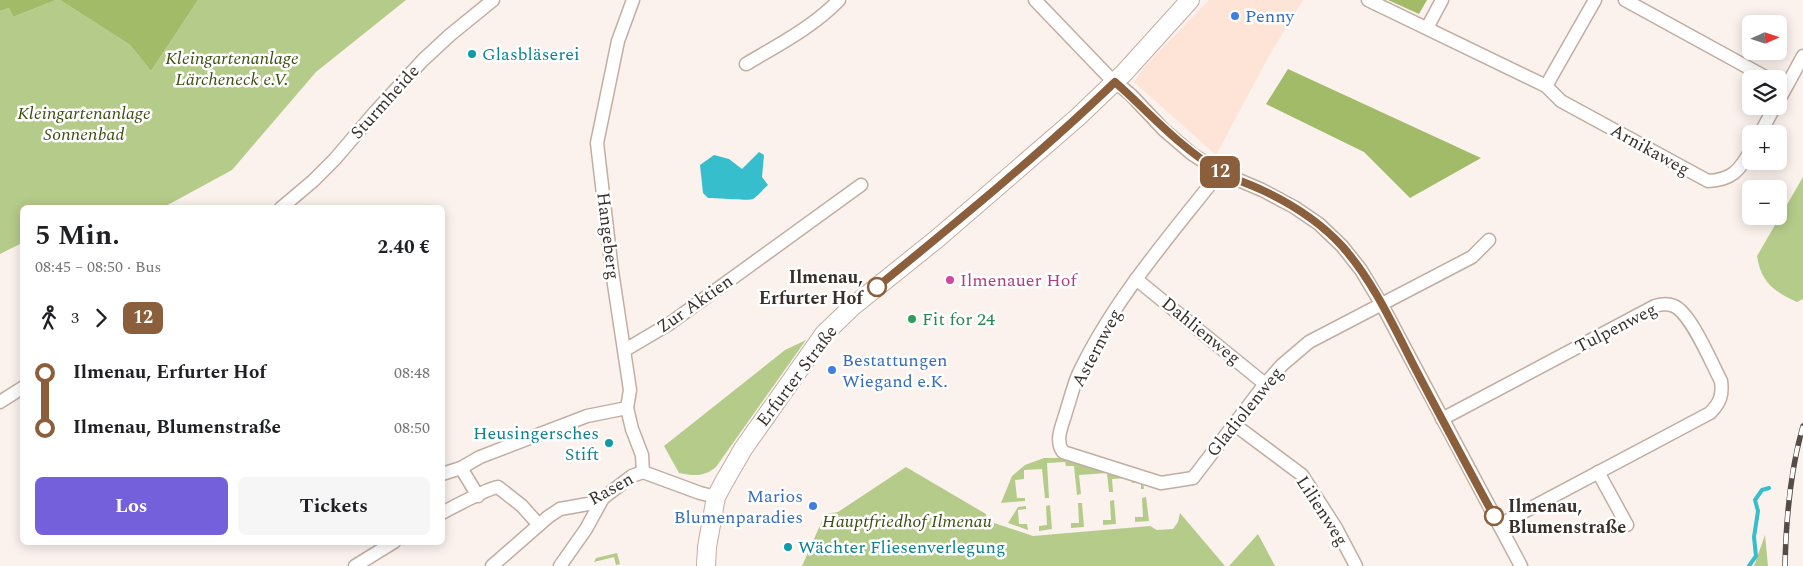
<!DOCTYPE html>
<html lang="de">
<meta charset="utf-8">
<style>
body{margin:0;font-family:Spectral,serif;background:#f6f6f6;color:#202124;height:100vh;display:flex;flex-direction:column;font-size:19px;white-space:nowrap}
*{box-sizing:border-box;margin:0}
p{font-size:16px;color:#757577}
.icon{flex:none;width:28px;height:28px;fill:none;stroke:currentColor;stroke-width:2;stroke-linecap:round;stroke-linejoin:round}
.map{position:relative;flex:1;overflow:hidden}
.side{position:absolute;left:20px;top:205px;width:425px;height:340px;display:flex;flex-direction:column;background:#fff;border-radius:8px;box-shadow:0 2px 12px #0003}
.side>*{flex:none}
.badge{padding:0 10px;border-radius:8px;font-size:18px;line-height:32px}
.needle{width:32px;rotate:87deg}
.fabs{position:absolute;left:1742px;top:15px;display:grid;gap:10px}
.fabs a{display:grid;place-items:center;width:45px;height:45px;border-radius:8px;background:#fff;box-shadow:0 2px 12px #0003;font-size:25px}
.map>.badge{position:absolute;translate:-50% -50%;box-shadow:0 0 0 2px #fff}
.legs{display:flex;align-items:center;gap:8px;height:55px;padding:0 15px;font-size:16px}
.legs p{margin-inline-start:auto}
.headline{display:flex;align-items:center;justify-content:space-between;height:85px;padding:0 15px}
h1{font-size:28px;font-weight:700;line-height:38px}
.primary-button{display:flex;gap:10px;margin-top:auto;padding:10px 15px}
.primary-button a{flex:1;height:58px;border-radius:8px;background:#7460db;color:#fff;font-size:20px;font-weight:700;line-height:58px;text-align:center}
.primary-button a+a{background:#f6f6f6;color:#202124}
ul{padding:0 15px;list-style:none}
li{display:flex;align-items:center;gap:18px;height:55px;font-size:19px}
li i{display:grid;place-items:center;width:8px;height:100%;margin:0 6px;background:currentColor}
li i::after{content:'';width:12px;height:12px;margin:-6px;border:4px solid;border-radius:50%;background:#fff}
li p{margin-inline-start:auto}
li:first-child i{background:linear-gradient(#0000 50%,currentColor 0)}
li:last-child i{background:linear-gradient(currentColor 50%,#0000 0)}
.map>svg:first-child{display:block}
</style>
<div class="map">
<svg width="1803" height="566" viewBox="0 0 1803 566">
<rect width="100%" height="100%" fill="#fbf2ed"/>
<!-- built -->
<polygon fill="#fde4d7" points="1209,0 1303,0 1269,56 1216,155 1134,82 1146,65"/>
<!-- green -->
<g fill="#b5cb89">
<polygon points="56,0 60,0 130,45 151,71 198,0 406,0 316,72 232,170 164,207 22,208 22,243 0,254 0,11 9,8 13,17"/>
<path d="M1803,177V299L1797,302C1773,291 1761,282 1757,256Z"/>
<path d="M806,340L716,467C704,477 694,476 679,473L664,446L785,350Z"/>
<polygon points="1044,458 1066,458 1143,482 1144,489 1141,489 1141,482 1132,483 1131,479 1127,478 1112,479 1113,492 1109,492 1107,473 1079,475 1081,494 1077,495 1074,466 1066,466 1065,462 1047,463 1049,498 1045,498 1042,469 1024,470 1024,479 1015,480 1017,498 1025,498 1025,501 1001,503 1012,476 1025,465"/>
<polygon points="906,467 986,514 988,521 1033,536 1150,526 1157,530 1173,529 1178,522 1180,513 1225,566 802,566 825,514 838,512"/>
<polygon points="1146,497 1149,521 1135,522 1135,517 1143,517 1142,498"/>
<polygon points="1114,500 1116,524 1103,525 1103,520 1111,520 1110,501"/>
<polygon points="1078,503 1082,503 1084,527 1071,528 1071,523 1079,523"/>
<polygon points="1050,505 1052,529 1039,531 1039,526 1047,525 1046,506"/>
<polygon points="1026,506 1026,509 1018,510 1019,524 1027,524 1028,530 1008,523 1018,507"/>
<polygon points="1258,534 1275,566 1229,566"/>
<polygon points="1765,535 1768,566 1754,566"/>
<polygon points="617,553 620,564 616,565 614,557 594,562 596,558"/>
</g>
<!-- forest -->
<g fill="#a1bb68">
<polygon points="0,0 56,0 13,17 9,8 0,11"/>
<polygon points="60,0 198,0 151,71 130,45"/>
<polygon points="1388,0 1427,0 1419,14"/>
<polygon points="1288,69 1481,158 1410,198 1364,152 1266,104"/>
</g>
<!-- water -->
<path fill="#36becd" d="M759,152L764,155L762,177L768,185C763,189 758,196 753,199C750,201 715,198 708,198L703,193L700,165L714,155L729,159L742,169Z"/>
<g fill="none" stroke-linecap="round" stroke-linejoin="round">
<!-- stream -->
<polyline stroke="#36becd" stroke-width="4" points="1749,566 1756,556 1754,537 1758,511 1755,500 1762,490 1769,488"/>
<!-- street casing -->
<g stroke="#c2ada1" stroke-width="15">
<g id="street">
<polyline points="633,0 618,41 597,143 612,271 630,390 627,408 632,429 642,455 643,472"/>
<polyline points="1035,0 1107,75 1131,95 1164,130 1192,154 1220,172 1262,190 1294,207 1319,224 1342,246 1361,270 1382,305 1521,566"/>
<path d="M1368,0L1546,86L1561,101L1708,181C1732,180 1740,170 1751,150"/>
<polyline points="1625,0 1769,79"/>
<polyline points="1427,28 1442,0"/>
<path d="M746,64C778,45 813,27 839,0"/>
<polyline points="1546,86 1595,0"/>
<polyline points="1779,100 1803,56"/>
<polyline points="1760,134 1775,106"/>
<path d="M1220,172C1170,236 1113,300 1078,375C1073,387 1070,400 1066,412C1063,424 1054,440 1063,452L1161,483L1193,478L1265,384L1282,365L1309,342L1472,257L1489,240"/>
<polyline points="281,208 313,181 335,159 375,112 423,60 450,35 493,0"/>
<polyline points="1136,279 1265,384"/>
<polyline points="625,350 669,324 861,185"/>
<polyline points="0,402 22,388"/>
<path d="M1442,419L1655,306C1661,304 1667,303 1674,306C1691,313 1712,364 1721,381C1723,395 1720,403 1710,413L1499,525"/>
<polyline points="1235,425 1302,475 1336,528 1356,566"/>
<polyline points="461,468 478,496"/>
<polyline points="1598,472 1627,525"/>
<polyline points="442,474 461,468 480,457 587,416 627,408"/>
<path d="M442,513C451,508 491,487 498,487L522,506L539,525"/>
<polyline points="355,566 394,542"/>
<polyline points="492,566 548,517 560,509 588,504 603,498 632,476 643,472 700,493 716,497"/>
<polyline points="560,566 586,529 603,498"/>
</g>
</g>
<!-- secondary casing -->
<g stroke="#c2ada1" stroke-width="20">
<polyline id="secondary" points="706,566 707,547 716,497 724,482 743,449 824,334 852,307 938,238 1078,117 1124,73 1190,0"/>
</g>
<!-- street -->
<use href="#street" stroke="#fff" stroke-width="12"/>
<!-- secondary -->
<use href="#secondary" stroke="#fff" stroke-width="18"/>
<!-- rail casing -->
<g stroke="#554c47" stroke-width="5.5">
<path id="rail" d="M1785,566C1786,520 1790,471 1803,426"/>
</g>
<!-- rail -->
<use href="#rail" stroke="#fff" stroke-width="4" stroke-dasharray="11" stroke-linecap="butt"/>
</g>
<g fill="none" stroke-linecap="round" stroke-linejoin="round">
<!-- line-1 casing -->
<g stroke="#fff" stroke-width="11">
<path id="line-1" d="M877,287C958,221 1040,154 1115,82C1150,113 1177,145 1218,170C1231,179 1248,183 1262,190C1292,204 1320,222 1342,246C1373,281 1393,325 1414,366C1440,416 1467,466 1494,516"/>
</g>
<!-- line-1 -->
<use href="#line-1" stroke="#8b5e3c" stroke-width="8"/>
</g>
<!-- markers -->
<g fill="#3f7fe0" stroke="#fff" stroke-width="2">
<circle cx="1235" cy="16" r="5"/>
<circle cx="832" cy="370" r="5"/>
<circle cx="813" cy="506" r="5"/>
</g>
<g fill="#0f9aa8" stroke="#fff" stroke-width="2">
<circle cx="472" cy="54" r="5"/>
<circle cx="609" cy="443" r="5"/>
<circle cx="788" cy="547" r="5"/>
</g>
<circle fill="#d1479c" stroke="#fff" stroke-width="2" cx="950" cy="280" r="5"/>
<g fill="#fff" stroke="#8b5e3c" stroke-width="2.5">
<circle cx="877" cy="287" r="9"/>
<circle cx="1494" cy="516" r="9"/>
</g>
<circle fill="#2e9e5b" stroke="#fff" stroke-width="2" cx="912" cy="319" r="5"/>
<g text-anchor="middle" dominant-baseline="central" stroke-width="5" stroke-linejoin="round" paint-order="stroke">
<!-- shop labels -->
<g font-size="18" fill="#366cbe" stroke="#fff" text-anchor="start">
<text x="1245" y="16">Penny</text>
<text x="842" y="360">Bestattungen<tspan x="842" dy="21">Wiegand e.K.</tspan></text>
<text x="803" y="496" text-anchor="end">Marios<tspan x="803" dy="21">Blumenparadies</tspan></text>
</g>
<!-- culture labels -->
<g font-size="18" fill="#0d838f" stroke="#fff" text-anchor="start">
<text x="482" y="54">Glasbläserei</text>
<text x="599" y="433" text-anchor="end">Heusingersches<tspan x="599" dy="21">Stift</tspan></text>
<text x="798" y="547">Wächter Fliesenverlegung</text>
</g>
<!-- park labels -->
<g font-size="18" font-style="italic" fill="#3d4e11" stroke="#fff">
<text x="232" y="58">Kleingartenanlage<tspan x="232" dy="21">Lärcheneck e.V.</tspan></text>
<text x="84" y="113">Kleingartenanlage<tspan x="84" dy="21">Sonnenbad</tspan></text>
<text x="907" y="521">Hauptfriedhof Ilmenau</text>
</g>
<!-- street labels -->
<g font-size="18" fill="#382f2b" stroke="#fff">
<text transform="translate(385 102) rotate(-48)">Sturmheide</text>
<text transform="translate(1650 150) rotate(29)">Arnikaweg</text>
<text transform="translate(608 236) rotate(83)">Hangeberg</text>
<text transform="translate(695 304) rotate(-35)">Zur Aktien</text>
<text transform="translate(1616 328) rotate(-27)">Tulpenweg</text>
<text transform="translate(1201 331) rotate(39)">Dahlienweg</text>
<text transform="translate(1097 348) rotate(-62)">Asternweg</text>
<text transform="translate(797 376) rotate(-53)">Erfurter Straße</text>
<text transform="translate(1245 412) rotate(-51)">Gladiolenweg</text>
<text transform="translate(611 489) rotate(-29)">Rasen</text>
<text transform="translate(1322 511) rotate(57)">Lilienweg</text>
</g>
<!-- stop labels -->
<g font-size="18" font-weight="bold" fill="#382f2b" stroke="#fff" text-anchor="end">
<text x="863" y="277">Ilmenau,<tspan x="863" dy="21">Erfurter Hof</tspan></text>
<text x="1508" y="506" text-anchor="start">Ilmenau,<tspan x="1508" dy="21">Blumenstraße</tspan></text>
</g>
<!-- hotel labels -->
<g font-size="18" fill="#b23c85" stroke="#fff" text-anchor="start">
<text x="960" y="280">Ilmenauer Hof</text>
</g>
<!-- leisure labels -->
<g font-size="18" fill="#27864d" stroke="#fff" text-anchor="start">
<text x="922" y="319">Fit for 24</text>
</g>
</g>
</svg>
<div class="fabs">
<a><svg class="needle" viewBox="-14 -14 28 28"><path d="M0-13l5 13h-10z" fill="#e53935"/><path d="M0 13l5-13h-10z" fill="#757577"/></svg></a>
<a><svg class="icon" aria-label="layers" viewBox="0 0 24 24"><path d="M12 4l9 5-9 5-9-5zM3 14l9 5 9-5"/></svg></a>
<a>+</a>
<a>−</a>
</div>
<b class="badge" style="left:1220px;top:172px;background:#8b5e3c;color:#fff">12</b>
<section class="side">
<div class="headline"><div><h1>5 Min.</h1><p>08:45 – 08:50 · Bus</p></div><b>2.40 €</b></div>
<div class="legs"><svg class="icon" aria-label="walk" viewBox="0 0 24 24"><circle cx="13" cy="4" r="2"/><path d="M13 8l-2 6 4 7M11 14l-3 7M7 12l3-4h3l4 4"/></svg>3<svg class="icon" aria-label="forward" viewBox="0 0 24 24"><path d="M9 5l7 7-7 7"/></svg><b class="badge" style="background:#8b5e3c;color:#fff">12</b></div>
<ul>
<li><i style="color:#8b5e3c"></i><b>Ilmenau, Erfurter Hof</b><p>08:48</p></li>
<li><i style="color:#8b5e3c"></i><b>Ilmenau, Blumenstraße</b><p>08:50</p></li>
</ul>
<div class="primary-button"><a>Los</a><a>Tickets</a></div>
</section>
</div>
